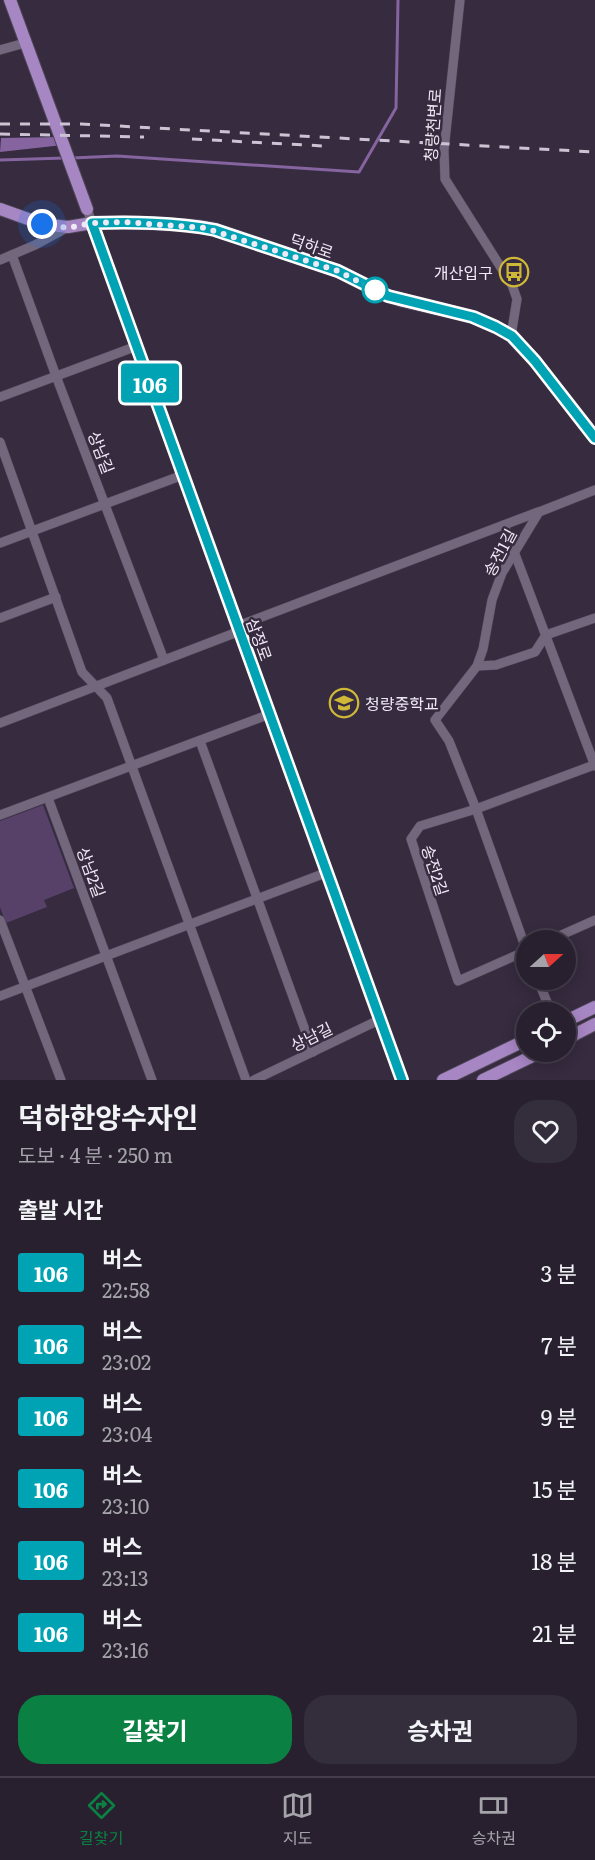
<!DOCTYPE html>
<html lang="ko">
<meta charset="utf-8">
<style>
body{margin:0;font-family:Literata,"Noto Sans KR",serif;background:#342d3b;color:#f1f3f6;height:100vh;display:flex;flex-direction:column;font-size:22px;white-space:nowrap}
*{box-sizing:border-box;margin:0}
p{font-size:20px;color:#a5a3aa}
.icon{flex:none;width:33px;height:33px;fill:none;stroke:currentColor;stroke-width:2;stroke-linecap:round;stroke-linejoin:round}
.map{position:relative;height:1080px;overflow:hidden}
.side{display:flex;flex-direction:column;background:#28202f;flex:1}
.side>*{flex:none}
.badge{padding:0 12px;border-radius:4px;font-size:21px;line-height:39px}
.needle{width:39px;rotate:69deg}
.fabs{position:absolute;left:516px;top:930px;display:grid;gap:12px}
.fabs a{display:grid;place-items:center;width:60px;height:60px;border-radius:50%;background:#28202f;box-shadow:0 3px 15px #0003,0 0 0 2px #443e4b;font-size:30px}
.you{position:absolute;width:30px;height:30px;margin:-15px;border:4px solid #fff;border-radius:50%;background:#1a73e8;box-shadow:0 0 0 9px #1a73e833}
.map>.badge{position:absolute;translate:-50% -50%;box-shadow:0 0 0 3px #fff}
h2{padding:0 18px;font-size:22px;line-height:54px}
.round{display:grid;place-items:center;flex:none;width:63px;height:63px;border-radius:24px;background:#342d3b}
.overview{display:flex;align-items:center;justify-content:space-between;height:102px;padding:0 18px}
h1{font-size:28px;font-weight:700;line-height:45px}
.cta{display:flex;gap:12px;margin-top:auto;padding:12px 18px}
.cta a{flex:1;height:69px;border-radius:24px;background:#0b8043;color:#fff;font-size:24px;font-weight:700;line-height:69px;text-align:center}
.cta a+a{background:#342d3b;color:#f1f3f6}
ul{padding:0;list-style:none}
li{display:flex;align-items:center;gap:18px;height:72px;padding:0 18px}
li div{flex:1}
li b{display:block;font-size:22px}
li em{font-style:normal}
li .badge{min-width:66px;font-weight:700;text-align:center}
.tabs{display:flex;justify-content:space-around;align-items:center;height:84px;border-top:2px solid #443e4b;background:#28202f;font-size:16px;color:#a5a3aa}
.tabs a{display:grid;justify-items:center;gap:3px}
.tabs .current{color:#0b8043}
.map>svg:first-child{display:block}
</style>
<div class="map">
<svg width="595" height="1080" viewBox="0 0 595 1080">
<rect width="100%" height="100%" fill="#362b3f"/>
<!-- green -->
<polygon fill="#574169" points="43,805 74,888 44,900 47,907 6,923 0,907 0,821"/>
<!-- water -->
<polygon fill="#8564a0" points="60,137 63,145 0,152 1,138"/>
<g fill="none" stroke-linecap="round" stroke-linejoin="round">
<!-- stream -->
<g stroke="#8564a0" stroke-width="3">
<polyline points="72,158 117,156 359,172 396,108 398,0"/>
<polyline points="0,160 65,158"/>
</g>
<!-- minor casing -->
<g stroke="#4f4657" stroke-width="10">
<g id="minor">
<polyline points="460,0 444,150 445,179 512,285 517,299 511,336"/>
<polyline points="0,50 25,43"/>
<polyline points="87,209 402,1080"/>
<polyline points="12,255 56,376 164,660"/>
<polyline points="0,260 35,245 68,227"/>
<polyline points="0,397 137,346"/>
<polyline points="0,442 82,672 107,698 246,1080"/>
<polyline points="504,525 595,766"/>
<polyline points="0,543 183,475"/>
<polyline points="0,618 56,597"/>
<polyline points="238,626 538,512"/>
<polyline points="477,666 496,665 535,652 546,635 595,618"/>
<polyline points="0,723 240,631"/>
<polyline points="200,741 313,1052"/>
<polyline points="48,798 152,1080"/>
<polyline points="0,815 270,714"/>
<polyline points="0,920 61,1080"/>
<polyline points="550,940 595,920"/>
<polyline points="526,949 476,809 449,741 435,720 477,666 483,649 492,600 502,573 539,512 595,490"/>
<polyline points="526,951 458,981 411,839 420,826 476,809 594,765"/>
<polyline points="538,980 551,1012"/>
<polyline points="0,996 328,872"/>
<polyline points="254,1080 381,1019"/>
</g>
</g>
<!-- major casing -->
<g stroke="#4f4657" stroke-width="14">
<g id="major">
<polyline points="10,0 87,209"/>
<polyline points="0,209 42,224 68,227 92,223 123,222 196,226 215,229 338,271 388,296 403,301 473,317 496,327 511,336 535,361 595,438"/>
<polyline points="566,1021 595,1007"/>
<polyline points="566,1039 595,1024"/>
<polyline points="443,1080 526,1040"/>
<polyline points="483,1080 541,1052"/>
</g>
</g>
<!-- minor -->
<use href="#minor" stroke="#72677d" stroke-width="9"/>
<!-- major -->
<use href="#major" stroke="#a786c4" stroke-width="12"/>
<!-- rail -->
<g stroke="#ccc4d3" stroke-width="3" stroke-dasharray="10 10" stroke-linecap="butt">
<polyline points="0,124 81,124 595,152"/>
<polyline points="0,134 144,137"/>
<polyline points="192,139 324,146"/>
</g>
</g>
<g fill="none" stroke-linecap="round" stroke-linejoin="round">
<!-- line casing -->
<g stroke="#fff" stroke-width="14">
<path id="line" d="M402,1080L92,223C132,222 175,222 215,230L338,271L388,296L473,317L496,327L512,336L535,361L595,438"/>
</g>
<!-- line -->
<use href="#line" stroke="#00a3b4" stroke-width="9"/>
<!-- walk -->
<polyline stroke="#efe8f5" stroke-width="6" stroke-dasharray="0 10.8" points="42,224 68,228 92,223 123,222 205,228 338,271 375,290"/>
</g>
<!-- icons -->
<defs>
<g id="bus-ring" transform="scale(1.5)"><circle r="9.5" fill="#362b3f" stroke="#cfb837" stroke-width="1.5"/><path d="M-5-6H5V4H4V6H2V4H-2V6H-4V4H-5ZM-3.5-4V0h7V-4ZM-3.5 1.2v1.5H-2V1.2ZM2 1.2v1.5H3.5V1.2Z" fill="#cfb837"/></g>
<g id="school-ring" transform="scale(1.5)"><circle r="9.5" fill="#362b3f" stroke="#cfb837" stroke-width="1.5"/><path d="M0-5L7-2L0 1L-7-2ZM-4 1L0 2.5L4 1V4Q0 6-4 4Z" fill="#cfb837"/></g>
</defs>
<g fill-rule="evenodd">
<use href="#bus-ring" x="514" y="272"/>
<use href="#school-ring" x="344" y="703"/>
</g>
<!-- markers -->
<circle fill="#fff" stroke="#00a3b4" stroke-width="3" cx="375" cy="290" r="12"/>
<g text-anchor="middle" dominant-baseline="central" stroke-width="5" stroke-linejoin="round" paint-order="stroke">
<!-- street labels -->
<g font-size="16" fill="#efe8f5" stroke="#362b3f">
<text transform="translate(432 125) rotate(-86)">청량천변로</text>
<text transform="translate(312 245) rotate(19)">덕하로</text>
<text transform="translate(102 452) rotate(69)">상남길</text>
<text transform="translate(499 552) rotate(-62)">송전1길</text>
<text transform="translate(260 639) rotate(70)">삼정로</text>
<text transform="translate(436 870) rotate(72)">송전2길</text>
<text transform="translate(92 872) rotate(70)">상남2길</text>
<text transform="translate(311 1036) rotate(-26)">상남길</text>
</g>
<!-- poi labels -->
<g font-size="16" fill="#efe8f5" stroke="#362b3f" text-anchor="end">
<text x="493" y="272">개산입구</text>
<text x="365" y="703" text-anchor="start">청량중학교</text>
</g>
</g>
</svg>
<div class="fabs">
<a><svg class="needle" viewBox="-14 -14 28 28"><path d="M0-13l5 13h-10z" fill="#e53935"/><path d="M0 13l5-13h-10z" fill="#a5a3aa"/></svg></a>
<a><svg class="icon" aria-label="locate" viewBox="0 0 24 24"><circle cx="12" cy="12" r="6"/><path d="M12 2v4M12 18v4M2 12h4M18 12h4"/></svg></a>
</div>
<div class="you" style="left:42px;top:224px"></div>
<b class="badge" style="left:150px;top:383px;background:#00a3b4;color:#fff">106</b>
</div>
<section class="side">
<div class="overview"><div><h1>덕하한양수자인</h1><p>도보 · 4 분 · 250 m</p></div><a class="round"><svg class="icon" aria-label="heart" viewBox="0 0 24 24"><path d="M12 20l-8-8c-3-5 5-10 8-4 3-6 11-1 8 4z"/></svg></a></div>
<h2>출발 시간</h2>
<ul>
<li><span class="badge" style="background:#00a3b4;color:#fff">106</span><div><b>버스</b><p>22:58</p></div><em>3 분</em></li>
<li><span class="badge" style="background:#00a3b4;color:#fff">106</span><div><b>버스</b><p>23:02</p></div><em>7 분</em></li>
<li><span class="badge" style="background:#00a3b4;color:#fff">106</span><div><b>버스</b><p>23:04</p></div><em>9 분</em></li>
<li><span class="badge" style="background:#00a3b4;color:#fff">106</span><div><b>버스</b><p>23:10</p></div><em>15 분</em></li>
<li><span class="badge" style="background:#00a3b4;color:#fff">106</span><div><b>버스</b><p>23:13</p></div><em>18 분</em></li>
<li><span class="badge" style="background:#00a3b4;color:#fff">106</span><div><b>버스</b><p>23:16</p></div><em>21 분</em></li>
</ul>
<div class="cta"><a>길찾기</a><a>승차권</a></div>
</section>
<nav class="tabs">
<a class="current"><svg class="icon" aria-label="directions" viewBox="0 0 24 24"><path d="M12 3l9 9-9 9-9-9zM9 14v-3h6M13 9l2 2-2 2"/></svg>길찾기</a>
<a><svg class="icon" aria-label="map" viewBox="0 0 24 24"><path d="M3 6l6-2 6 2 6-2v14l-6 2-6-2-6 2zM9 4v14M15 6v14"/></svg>지도</a>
<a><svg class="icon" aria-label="tickets" viewBox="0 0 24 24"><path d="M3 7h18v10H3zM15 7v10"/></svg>승차권</a>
</nav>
